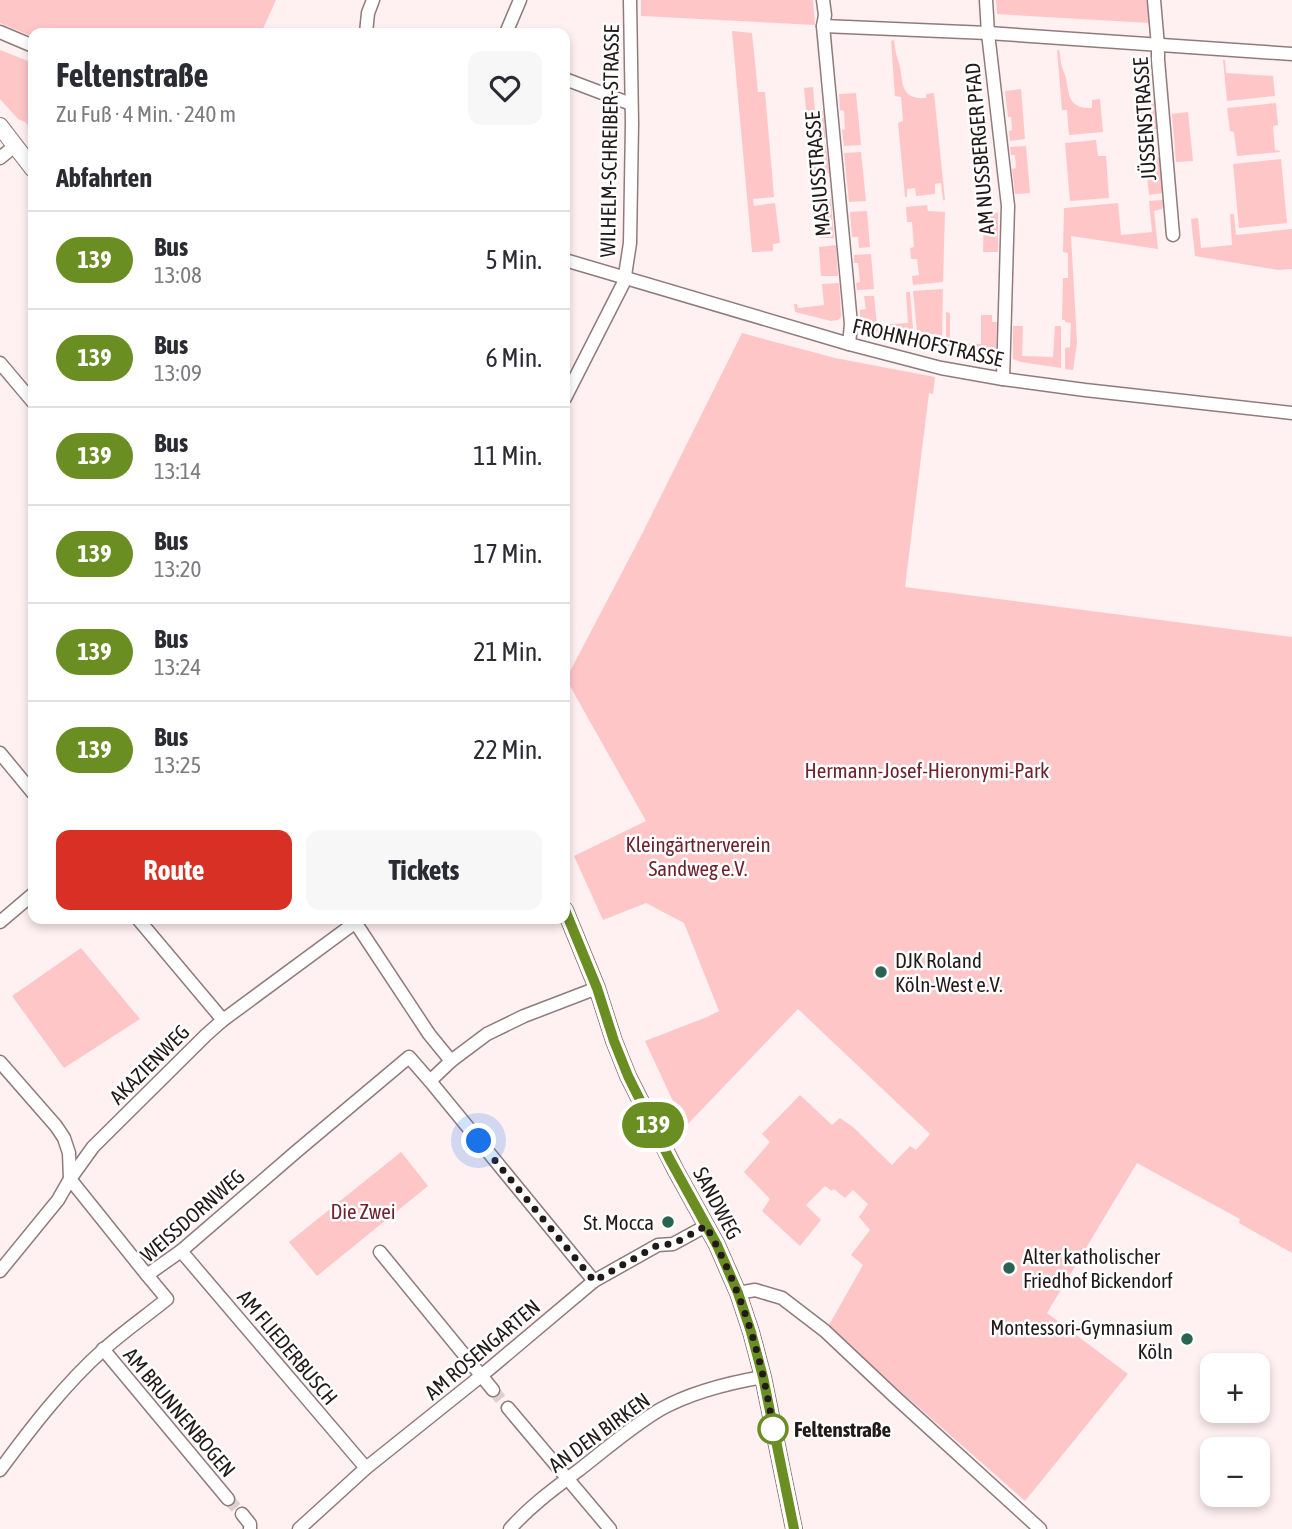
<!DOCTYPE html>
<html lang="de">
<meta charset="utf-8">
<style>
body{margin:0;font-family:"Asap Condensed",sans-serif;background:#f7f7f7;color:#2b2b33;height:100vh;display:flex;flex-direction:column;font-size:26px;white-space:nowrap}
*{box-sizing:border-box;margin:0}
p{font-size:23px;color:#7c7c81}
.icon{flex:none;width:38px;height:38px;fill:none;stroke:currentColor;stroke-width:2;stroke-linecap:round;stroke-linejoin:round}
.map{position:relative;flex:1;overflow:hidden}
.drawer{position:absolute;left:28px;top:28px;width:542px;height:896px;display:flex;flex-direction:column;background:#fff;border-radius:14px;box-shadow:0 4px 10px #0003}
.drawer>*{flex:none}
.badge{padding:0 14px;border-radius:23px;font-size:24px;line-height:46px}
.tools{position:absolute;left:1200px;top:1353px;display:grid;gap:14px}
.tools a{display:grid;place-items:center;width:70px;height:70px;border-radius:14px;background:#fff;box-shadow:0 4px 10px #0003;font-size:35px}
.you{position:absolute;width:35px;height:35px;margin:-18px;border:5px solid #fff;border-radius:50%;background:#1a73e8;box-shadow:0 0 0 10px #1a73e833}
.map>.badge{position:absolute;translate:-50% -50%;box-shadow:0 0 0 4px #fff}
h2{padding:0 28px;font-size:26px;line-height:63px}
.round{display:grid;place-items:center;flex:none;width:74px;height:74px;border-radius:14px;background:#f7f7f7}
.summary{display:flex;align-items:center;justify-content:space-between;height:119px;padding:0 28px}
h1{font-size:33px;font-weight:700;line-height:52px}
.cta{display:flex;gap:14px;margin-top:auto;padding:14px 28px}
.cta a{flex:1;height:80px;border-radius:14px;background:#d93025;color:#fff;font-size:28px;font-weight:700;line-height:80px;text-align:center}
.cta a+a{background:#f7f7f7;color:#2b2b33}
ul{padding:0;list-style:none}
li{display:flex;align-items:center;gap:21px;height:98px;padding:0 28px;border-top:2px solid #e1e1e2}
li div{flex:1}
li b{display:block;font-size:26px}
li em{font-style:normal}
li .badge{min-width:77px;font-weight:700;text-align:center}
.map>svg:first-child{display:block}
</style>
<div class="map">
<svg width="1292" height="1529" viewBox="0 0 1292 1529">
<rect width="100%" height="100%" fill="#fff0f1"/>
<!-- green -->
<g fill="#ffc6c8">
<polygon points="0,0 276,0 261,33 33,33 33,37 0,23"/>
<polygon points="641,0 813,0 815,25 641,16"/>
<polygon points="996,0 1147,0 1149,23 997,14"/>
<polygon points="732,31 752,33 758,92 765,92 774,197 753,199 754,206 775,203 780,243 773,244 773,251 752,252"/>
<path d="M894,40C895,49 896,55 899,63C904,80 898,100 926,98V94L934,93L945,200H943L941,183L935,184V194L916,196L915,188L907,189V197H905L898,123L903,121L901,97L895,96L891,41Z"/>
<polygon points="0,50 33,63 33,131 25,122 18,119 0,99"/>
<path d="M1057,50H1059C1061,56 1060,62 1062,67C1063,71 1065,74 1066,78C1069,96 1069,109 1092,108V100L1100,99L1103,132L1069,135L1067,110H1062Z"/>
<polygon points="1223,60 1225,60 1226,73 1273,76 1275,96 1227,101"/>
<polygon points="813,87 815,111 823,111 826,138 809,139 804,88"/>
<polygon points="1021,89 1025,139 1010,141 1009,131 1012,130 1011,117 1008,117 1005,91"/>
<polygon points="856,93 861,145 844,146 842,130 845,129 844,111 840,110 839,94"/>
<polygon points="1154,100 1157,129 1150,130 1152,149 1145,150 1140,102"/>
<polygon points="1276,103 1278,125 1273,126 1275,150 1280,151 1280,152 1237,156 1234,132 1230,131 1227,108"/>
<polygon points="1188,112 1193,161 1176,162 1172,114"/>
<polygon points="1096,140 1098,156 1106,156 1109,198 1070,201 1065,143"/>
<polygon points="826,145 829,173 821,174 823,191 814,192 810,147"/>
<polygon points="1026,146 1030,193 1015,194 1012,169 1016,168 1015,155 1011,155 1010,147"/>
<polygon points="861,152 866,201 849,202 844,153"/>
<polygon points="1159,157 1163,193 1149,195 1145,158"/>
<polygon points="1281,159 1287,223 1239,228 1233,164"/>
<polygon points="831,199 834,238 818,238 814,200"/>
<polygon points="1163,200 1164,205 1162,209 1154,211 1158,249 1071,236 1077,343 1073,370 1065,369 1065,348 1070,347 1071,323 1065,322 1065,320 1062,320 1063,278 1068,278 1068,253 1063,252 1064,208 1118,203 1121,235 1152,232 1149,201"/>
<polygon points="927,205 928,211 945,212 943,282 913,285 912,276 919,275 917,259 911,259 910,248 914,247 912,222 907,222 906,207"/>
<polygon points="867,211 870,247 859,248 858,237 852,237 850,212"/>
<polygon points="984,212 998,213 998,252 983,252"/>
<polygon points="1230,214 1234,214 1236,235 1292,229 1292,269 1278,270 1195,256 1191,219 1198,218 1201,248 1232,245"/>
<polygon points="836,245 838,276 821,276 819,247"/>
<polygon points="871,254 874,289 857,290 856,283 860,282 858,263 854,263 854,255"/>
<polygon points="839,283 841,314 841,317 838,320 831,321 795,312 794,304 797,304 798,308 824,305 822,284"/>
<polygon points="943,289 942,336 917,331 913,291"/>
<path d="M906,292H910L914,341L867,330C859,326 860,319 860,310L866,309L864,296H874L877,325L908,323Z"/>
<polygon points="946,312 950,313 950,343 981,344 981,315 992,315 992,322 997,322 996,354 995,356 992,357 946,348"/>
<polygon points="1013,326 1023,326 1022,356 1053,357 1055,326 1061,326 1061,368 1021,362 1013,359"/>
<polygon points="742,333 835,358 935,377 933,394 929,393 905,587 1292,637 1292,1253 1239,1223 1240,1219 1137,1163 1047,1313 1128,1374 1025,1501 883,1376 829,1325 863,1265 851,1255 870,1230 859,1217 868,1204 853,1190 845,1198 834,1189 832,1191 825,1186 806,1205 821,1220 800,1246 762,1211 770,1199 744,1172 770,1142 762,1134 800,1095 832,1125 840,1118 853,1127 892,1165 910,1146 916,1150 930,1134 798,1009 685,1127 645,1041 707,1017 719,1011 684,923 646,903 603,920 574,856 646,821 566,679 641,536"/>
<polygon points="81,948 140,1019 64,1068 12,996"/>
<polygon points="401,1152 428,1186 317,1276 289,1242"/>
</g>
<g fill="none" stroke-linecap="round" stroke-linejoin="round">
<!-- minor-tunnel -->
<g stroke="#ded0d1" stroke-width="12" stroke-dasharray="12 6" stroke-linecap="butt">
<polyline points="493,1390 508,1408"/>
<polyline points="228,1499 242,1514"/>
</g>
<!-- minor casing -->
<g stroke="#907b7c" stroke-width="15">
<g id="minor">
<polyline points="823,0 825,15 823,26 851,324 849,344"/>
<polyline points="986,0 988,33 1008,206 1003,379"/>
<polyline points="1154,0 1158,46 1158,60 1173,235"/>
<polyline points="823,26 988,33 1292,54"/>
<polyline points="0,32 33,46"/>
<polyline points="366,33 368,13 373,0"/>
<polyline points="506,33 520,0"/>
<polyline points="565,79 631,104"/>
<polyline points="0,158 16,145"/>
<polyline points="565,260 849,344 941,368 1003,379 1085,390 1292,413"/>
<polyline points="0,363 33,402"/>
<polyline points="565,398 624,282 630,243 632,123 630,0"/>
<polyline points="0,753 33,793"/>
<polyline points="138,919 223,1020"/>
<polyline points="0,922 33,894"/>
<polyline points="355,922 429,1034 451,1061 430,1081 594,1281"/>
<polyline points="451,1061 487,1034 524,1016 597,988"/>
<polyline points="0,1062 56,1126 64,1138 69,1153 70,1179 147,1275"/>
<polyline points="181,1251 366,1468"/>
<polyline points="380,1252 493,1390"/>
<polyline points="0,1271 58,1200 70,1179 93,1147 206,1035 223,1020 360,919"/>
<polyline points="738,1293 755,1290 782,1298 825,1331 894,1396 1040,1529"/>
<polyline points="103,1349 228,1499"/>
<polyline points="508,1408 610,1529"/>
<path d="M0,1470C31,1428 64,1385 103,1350C123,1332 146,1316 167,1299L147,1275L181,1251L297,1151L409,1057L430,1081"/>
<polyline points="242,1514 250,1524 250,1529"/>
<polyline points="299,1529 366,1468 481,1376 594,1281 658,1245 673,1244 706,1226"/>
<path d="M510,1529C530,1506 555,1488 579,1470C606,1449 632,1426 661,1409C692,1392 728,1383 763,1377"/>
</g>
</g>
<!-- tertiary casing -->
<g stroke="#907b7c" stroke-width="18">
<g id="tertiary">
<polyline points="0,126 33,169"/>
<polyline points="565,910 597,988 614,1041 628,1076 676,1171 717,1245 738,1293 751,1332 763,1377 794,1529"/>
</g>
</g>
<!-- minor -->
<use href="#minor" stroke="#fff" stroke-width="12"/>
<!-- tertiary -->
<use href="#tertiary" stroke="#fff" stroke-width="16"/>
</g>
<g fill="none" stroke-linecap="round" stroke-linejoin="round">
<!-- line casing -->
<g stroke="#fff" stroke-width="16">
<polyline id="line" points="565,910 597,988 614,1041 628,1076 669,1158 717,1245 738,1293 751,1332 763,1377 794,1529"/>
</g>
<!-- line -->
<use href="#line" stroke="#6b8e23" stroke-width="10"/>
<!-- walk -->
<path stroke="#22191a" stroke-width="7" stroke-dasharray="0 12.6" d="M479,1141L594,1281L658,1245L673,1244L706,1226C741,1288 763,1360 773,1429"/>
</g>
<!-- markers -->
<g fill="#28644f" stroke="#fff" stroke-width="2.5">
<circle cx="881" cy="972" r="7"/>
<circle cx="668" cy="1222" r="7"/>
<circle cx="1009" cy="1268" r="7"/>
<circle cx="1187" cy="1339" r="7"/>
</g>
<circle fill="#fff" stroke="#6b8e23" stroke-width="3.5" cx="773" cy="1429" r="14"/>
<g text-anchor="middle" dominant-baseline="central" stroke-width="5" stroke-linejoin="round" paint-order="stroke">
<!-- street labels -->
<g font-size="21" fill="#22191a" stroke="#fff">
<text transform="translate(1144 119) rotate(-94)">JÜSSENSTRASSE</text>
<text transform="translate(609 141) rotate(-89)">WILHELM-SCHREIBER-STRASSE</text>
<text transform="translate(979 149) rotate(-95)">AM NUSSBERGER PFAD</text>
<text transform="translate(817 174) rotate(-95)">MASIUSSTRASSE</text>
<text transform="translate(928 342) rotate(13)">FROHNHOFSTRASSE</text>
<text transform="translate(149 1064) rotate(-45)">AKAZIENWEG</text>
<text transform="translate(718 1203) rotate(62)">SANDWEG</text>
<text transform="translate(192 1215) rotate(-41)">WEISSDORNWEG</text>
<text transform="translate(288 1347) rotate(50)">AM FLIEDERBUSCH</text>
<text transform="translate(482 1349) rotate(-40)">AM ROSENGARTEN</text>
<text transform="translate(180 1412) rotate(50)">AM BRUNNENBOGEN</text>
<text transform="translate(599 1432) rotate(-36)">AN DEN BIRKEN</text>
</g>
<!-- park labels -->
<g font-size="21" fill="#6f232e" stroke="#fff">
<text x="927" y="770">Hermann-Josef-Hieronymi-Park</text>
<text x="698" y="844">Kleingärtnerverein<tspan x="698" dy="24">Sandweg e.V.</tspan></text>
<text x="363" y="1211">Die Zwei</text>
</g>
<!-- poi labels -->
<g font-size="21" fill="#22191a" stroke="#fff" text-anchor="start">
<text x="895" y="960">DJK Roland<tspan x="895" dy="24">Köln-West e.V.</tspan></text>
<text x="654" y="1222" text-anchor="end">St. Mocca</text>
<text x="1023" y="1256">Alter katholischer<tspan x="1023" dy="24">Friedhof Bickendorf</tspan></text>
<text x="1173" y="1327" text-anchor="end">Montessori-Gymnasium<tspan x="1173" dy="24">Köln</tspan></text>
</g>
<!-- stop labels -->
<g font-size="21" font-weight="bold" fill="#22191a" stroke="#fff" text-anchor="start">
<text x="794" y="1429">Feltenstraße</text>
</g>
</g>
</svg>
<div class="tools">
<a>+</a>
<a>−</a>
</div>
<div class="you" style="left:479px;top:1141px"></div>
<b class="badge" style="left:653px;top:1125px;background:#6b8e23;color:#fff">139</b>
<section class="drawer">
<div class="summary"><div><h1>Feltenstraße</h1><p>Zu Fuß · 4 Min. · 240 m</p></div><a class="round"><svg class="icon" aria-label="heart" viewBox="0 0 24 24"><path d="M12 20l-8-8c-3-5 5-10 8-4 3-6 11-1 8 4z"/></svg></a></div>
<h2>Abfahrten</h2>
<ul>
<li><span class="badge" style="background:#6b8e23;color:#fff">139</span><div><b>Bus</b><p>13:08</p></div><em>5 Min.</em></li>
<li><span class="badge" style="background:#6b8e23;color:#fff">139</span><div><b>Bus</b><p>13:09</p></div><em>6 Min.</em></li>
<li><span class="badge" style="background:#6b8e23;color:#fff">139</span><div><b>Bus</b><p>13:14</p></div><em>11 Min.</em></li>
<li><span class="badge" style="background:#6b8e23;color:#fff">139</span><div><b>Bus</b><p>13:20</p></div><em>17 Min.</em></li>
<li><span class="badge" style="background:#6b8e23;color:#fff">139</span><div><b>Bus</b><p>13:24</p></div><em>21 Min.</em></li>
<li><span class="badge" style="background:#6b8e23;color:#fff">139</span><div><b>Bus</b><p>13:25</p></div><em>22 Min.</em></li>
</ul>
<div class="cta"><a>Route</a><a>Tickets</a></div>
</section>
</div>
